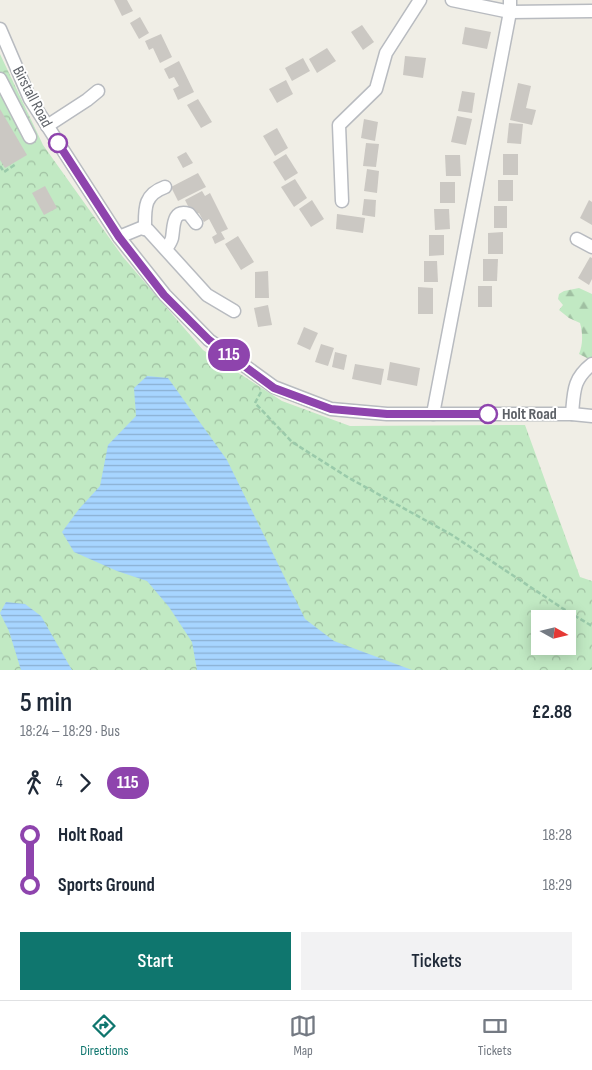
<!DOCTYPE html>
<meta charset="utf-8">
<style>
body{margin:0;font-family:"Sofia Sans Condensed",sans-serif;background:#f2f2f3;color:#1f2937;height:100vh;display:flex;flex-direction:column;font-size:19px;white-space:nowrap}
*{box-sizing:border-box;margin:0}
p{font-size:16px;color:#747a83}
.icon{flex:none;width:28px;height:28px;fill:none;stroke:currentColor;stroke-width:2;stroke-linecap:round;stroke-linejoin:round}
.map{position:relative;height:670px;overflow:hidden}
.details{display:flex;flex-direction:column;background:#fff;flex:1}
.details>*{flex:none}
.badge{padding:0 10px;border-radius:16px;font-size:18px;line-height:32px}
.needle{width:32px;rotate:98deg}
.buttons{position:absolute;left:531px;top:610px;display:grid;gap:10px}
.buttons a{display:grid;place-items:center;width:45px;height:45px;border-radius:0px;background:#fff;box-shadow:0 2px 12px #0003;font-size:25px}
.map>.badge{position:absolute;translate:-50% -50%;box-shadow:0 0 0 2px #fff}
.legs{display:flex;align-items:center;gap:8px;height:55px;padding:0 20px;font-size:16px}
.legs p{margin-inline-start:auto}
.headline{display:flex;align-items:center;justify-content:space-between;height:85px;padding:0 20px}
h1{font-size:28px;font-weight:600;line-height:38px}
.cta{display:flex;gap:10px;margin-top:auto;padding:10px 20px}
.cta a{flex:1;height:58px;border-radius:0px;background:#0f766e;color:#fff;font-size:20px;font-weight:600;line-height:58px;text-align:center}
.cta a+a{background:#f2f2f3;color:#1f2937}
ul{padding:0 20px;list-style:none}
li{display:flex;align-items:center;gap:18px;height:50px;font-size:19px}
li i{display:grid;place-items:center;width:8px;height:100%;margin:0 6px;background:currentColor}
li i::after{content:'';width:12px;height:12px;margin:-6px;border:4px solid;border-radius:50%;background:#fff}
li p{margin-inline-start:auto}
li:first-child i{background:linear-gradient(#0000 50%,currentColor 0)}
li:last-child i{background:linear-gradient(currentColor 50%,#0000 0)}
.tabs{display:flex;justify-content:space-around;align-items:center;height:70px;border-top:1px solid #e0e1e3;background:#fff;font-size:14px;color:#747a83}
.tabs a{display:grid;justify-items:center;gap:2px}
.tabs .current{color:#0f766e}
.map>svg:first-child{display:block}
</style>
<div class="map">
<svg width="592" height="670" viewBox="0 0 592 670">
<defs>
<pattern id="forest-firs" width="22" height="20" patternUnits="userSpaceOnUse" patternTransform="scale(1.25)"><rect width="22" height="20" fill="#c1e9c3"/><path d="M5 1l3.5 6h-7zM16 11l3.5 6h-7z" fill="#a0c0a2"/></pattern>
<pattern id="park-crowns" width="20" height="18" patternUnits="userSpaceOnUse" patternTransform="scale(1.25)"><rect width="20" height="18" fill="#c1e9c3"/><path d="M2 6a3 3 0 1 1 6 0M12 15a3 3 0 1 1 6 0" fill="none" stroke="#a0c0a2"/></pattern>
<pattern id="water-rules" width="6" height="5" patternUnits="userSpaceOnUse" patternTransform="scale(1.25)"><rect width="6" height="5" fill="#a7d5ff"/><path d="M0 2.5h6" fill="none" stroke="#8bb0d2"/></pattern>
</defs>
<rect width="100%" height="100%" fill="#f0eee6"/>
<!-- forest -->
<path fill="url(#forest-firs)" d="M579,288L592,294V359L587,358L579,354C583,345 583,333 580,323L569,318L559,310L563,305L558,299L559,294L564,291Z"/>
<!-- park -->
<path fill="url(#park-crowns)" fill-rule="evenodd" d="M0,54L43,145L123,257L203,350L282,401L350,426L525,425L580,577L592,581V670H0ZM540,619H568V646H540Z"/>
<!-- garden -->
<polygon fill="#c1e9c3" points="0,164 11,171 0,188"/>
<!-- water -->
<g fill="url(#water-rules)">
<polygon points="147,376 168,378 227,460 305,619 334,641 412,670 197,670 192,642 169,607 147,581 117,571 74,552 62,532 79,509 100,486 108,445 136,416 134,388"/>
<polygon points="6,602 25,604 41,616 72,670 21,670 9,631 0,613"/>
</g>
<!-- building -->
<g fill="#cbc8c3">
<polygon points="114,0 127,0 133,11 122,16"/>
<polygon points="140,17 149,33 139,39 130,23"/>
<polygon points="362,25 374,42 363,50 351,32"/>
<polygon points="465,27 491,32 487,49 462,44"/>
<polygon points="161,34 172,57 160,63 153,48 149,50 145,41"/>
<polygon points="327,48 336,61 317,73 309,59"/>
<polygon points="405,56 426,58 423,78 403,75"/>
<polygon points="303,58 310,71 292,81 285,68"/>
<polygon points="179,61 194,92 178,100 173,89 179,86 174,77 169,79 164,69"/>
<polygon points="286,80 293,94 277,103 269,89"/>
<polygon points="518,83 531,86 526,108 536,110 532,125 510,120"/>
<polygon points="462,91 475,93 472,113 458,111"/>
<polygon points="198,99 212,122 201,128 187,105"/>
<polygon points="0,109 27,155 5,168 0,160"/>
<polygon points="457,116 472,119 466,145 451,142"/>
<polygon points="364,119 378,122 375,141 361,138"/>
<polygon points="509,123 523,124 521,144 507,143"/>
<polygon points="277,128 288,148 275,156 263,136"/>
<polygon points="366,143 379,144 376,167 363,166"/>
<polygon points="186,152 193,163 183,168 177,157"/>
<polygon points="286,154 298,173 285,181 273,162"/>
<rect x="503" y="154" width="15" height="21"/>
<polygon points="445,155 460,155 461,176 446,176"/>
<polygon points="367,169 379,171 377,193 364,191"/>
<polygon points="198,173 206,187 178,201 171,187"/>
<polygon points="295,179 307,198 294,207 281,187"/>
<rect x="498" y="180" width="15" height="21"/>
<rect x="440" y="182" width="15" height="21"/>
<polygon points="45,186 57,208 44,215 32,193"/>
<polygon points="202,191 205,196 210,193 228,229 221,232 225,239 215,244 212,237 217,234 209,219 204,222 199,213 193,216 185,200"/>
<polygon points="364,199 376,200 375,217 362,215"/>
<polygon points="312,200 324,219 311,227 299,209"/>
<polygon points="589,200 592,202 592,225 580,218"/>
<rect x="494" y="206" width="13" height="22"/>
<polygon points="434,209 449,209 450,229 435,230"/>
<polygon points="337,214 365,218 363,233 336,229"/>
<polygon points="503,232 503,254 488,254 488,233"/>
<polygon points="429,235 444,235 444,255 429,256"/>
<polygon points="238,236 254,262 241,270 225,244"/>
<polygon points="590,257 592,258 592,279 589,285 578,278"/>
<polygon points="483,259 498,259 497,281 483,281"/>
<polygon points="424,261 437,261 438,282 424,282"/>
<polygon points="268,271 269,298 255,298 255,272"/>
<rect x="478" y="286" width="14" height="21"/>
<polygon points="418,287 433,288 433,314 418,314"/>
<polygon points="268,305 272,325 258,327 254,308"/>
<polygon points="304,327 318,333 310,350 297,344"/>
<polygon points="321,344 334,348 328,366 315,362"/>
<polygon points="335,352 347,355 344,370 332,367"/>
<polygon points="390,362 420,368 417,386 387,380"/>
<polygon points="355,364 384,369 381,385 352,379"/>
</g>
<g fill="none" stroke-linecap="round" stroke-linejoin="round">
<!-- minor casing -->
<g stroke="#b8bbc0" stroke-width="15">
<g id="minor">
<polyline points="452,0 510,12 592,11"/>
<polyline points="0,29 30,99 119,237 165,295 209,340 274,387 331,409 387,414 572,414 592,416"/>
<polyline points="0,79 30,137"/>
<polyline points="47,126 87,100 98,91"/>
<polyline points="342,201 339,125 376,89 386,53 420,0"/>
<path d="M145,229C145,209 143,195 165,187"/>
<polyline points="119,237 141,228 148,230 207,295 234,311"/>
<polyline points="577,239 592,247"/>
<path d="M166,249C168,246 171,242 172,238C174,227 172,209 189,214L196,223"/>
<polyline points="433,414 510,12 510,0"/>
<path d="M572,414C574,391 573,379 592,364"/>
</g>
</g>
<!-- path -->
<g stroke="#9acaaa" stroke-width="2.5" stroke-dasharray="5 2.5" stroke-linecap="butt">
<polyline points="0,166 4,172 16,164"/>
<polyline points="261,392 255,403 292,442 349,478 452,535 562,608 592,626"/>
</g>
<!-- minor -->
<use href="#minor" stroke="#fff" stroke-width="12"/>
</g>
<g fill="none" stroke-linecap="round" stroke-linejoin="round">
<!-- line-1 casing -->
<g stroke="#fff" stroke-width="11">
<polyline id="line-1" points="58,143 119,237 164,295 209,340 274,388 331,409 387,414 488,414"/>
</g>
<!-- line-1 -->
<use href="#line-1" stroke="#8e44ad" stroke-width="8"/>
</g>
<!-- markers -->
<g fill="#fff" stroke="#8e44ad" stroke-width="2.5">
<circle cx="58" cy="143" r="9"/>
<circle cx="488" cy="414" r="9"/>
</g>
<g text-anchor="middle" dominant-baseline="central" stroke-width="4" stroke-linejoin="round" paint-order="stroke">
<!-- street labels -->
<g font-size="16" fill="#5d6167" stroke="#fff">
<text transform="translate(32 97) rotate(62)">Birstall Road</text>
</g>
<!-- stop labels -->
<g font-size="16" font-weight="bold" fill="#5d6167" stroke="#fff" text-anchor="start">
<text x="502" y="414">Holt Road</text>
</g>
</g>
</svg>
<div class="buttons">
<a><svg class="needle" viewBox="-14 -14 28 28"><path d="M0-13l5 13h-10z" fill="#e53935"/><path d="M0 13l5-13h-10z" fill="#747a83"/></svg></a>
</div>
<b class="badge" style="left:229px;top:355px;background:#8e44ad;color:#fff">115</b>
</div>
<section class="details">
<div class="headline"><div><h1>5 min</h1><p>18:24 – 18:29 · Bus</p></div><b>£2.88</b></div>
<div class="legs"><svg class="icon" aria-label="walk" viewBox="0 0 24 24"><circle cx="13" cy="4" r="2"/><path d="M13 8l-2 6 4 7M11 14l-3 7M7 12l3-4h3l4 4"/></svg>4<svg class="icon" aria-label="forward" viewBox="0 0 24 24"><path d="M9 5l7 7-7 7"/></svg><b class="badge" style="background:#8e44ad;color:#fff">115</b></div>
<ul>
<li><i style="color:#8e44ad"></i><b>Holt Road</b><p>18:28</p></li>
<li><i style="color:#8e44ad"></i><b>Sports Ground</b><p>18:29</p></li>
</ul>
<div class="cta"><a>Start</a><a>Tickets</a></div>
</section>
<nav class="tabs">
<a class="current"><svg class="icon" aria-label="directions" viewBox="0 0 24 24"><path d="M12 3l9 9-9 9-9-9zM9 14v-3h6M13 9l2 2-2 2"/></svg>Directions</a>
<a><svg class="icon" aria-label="map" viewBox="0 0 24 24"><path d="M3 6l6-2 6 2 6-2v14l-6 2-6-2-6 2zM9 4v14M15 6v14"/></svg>Map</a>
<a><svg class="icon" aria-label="tickets" viewBox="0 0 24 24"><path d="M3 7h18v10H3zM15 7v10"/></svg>Tickets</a>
</nav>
